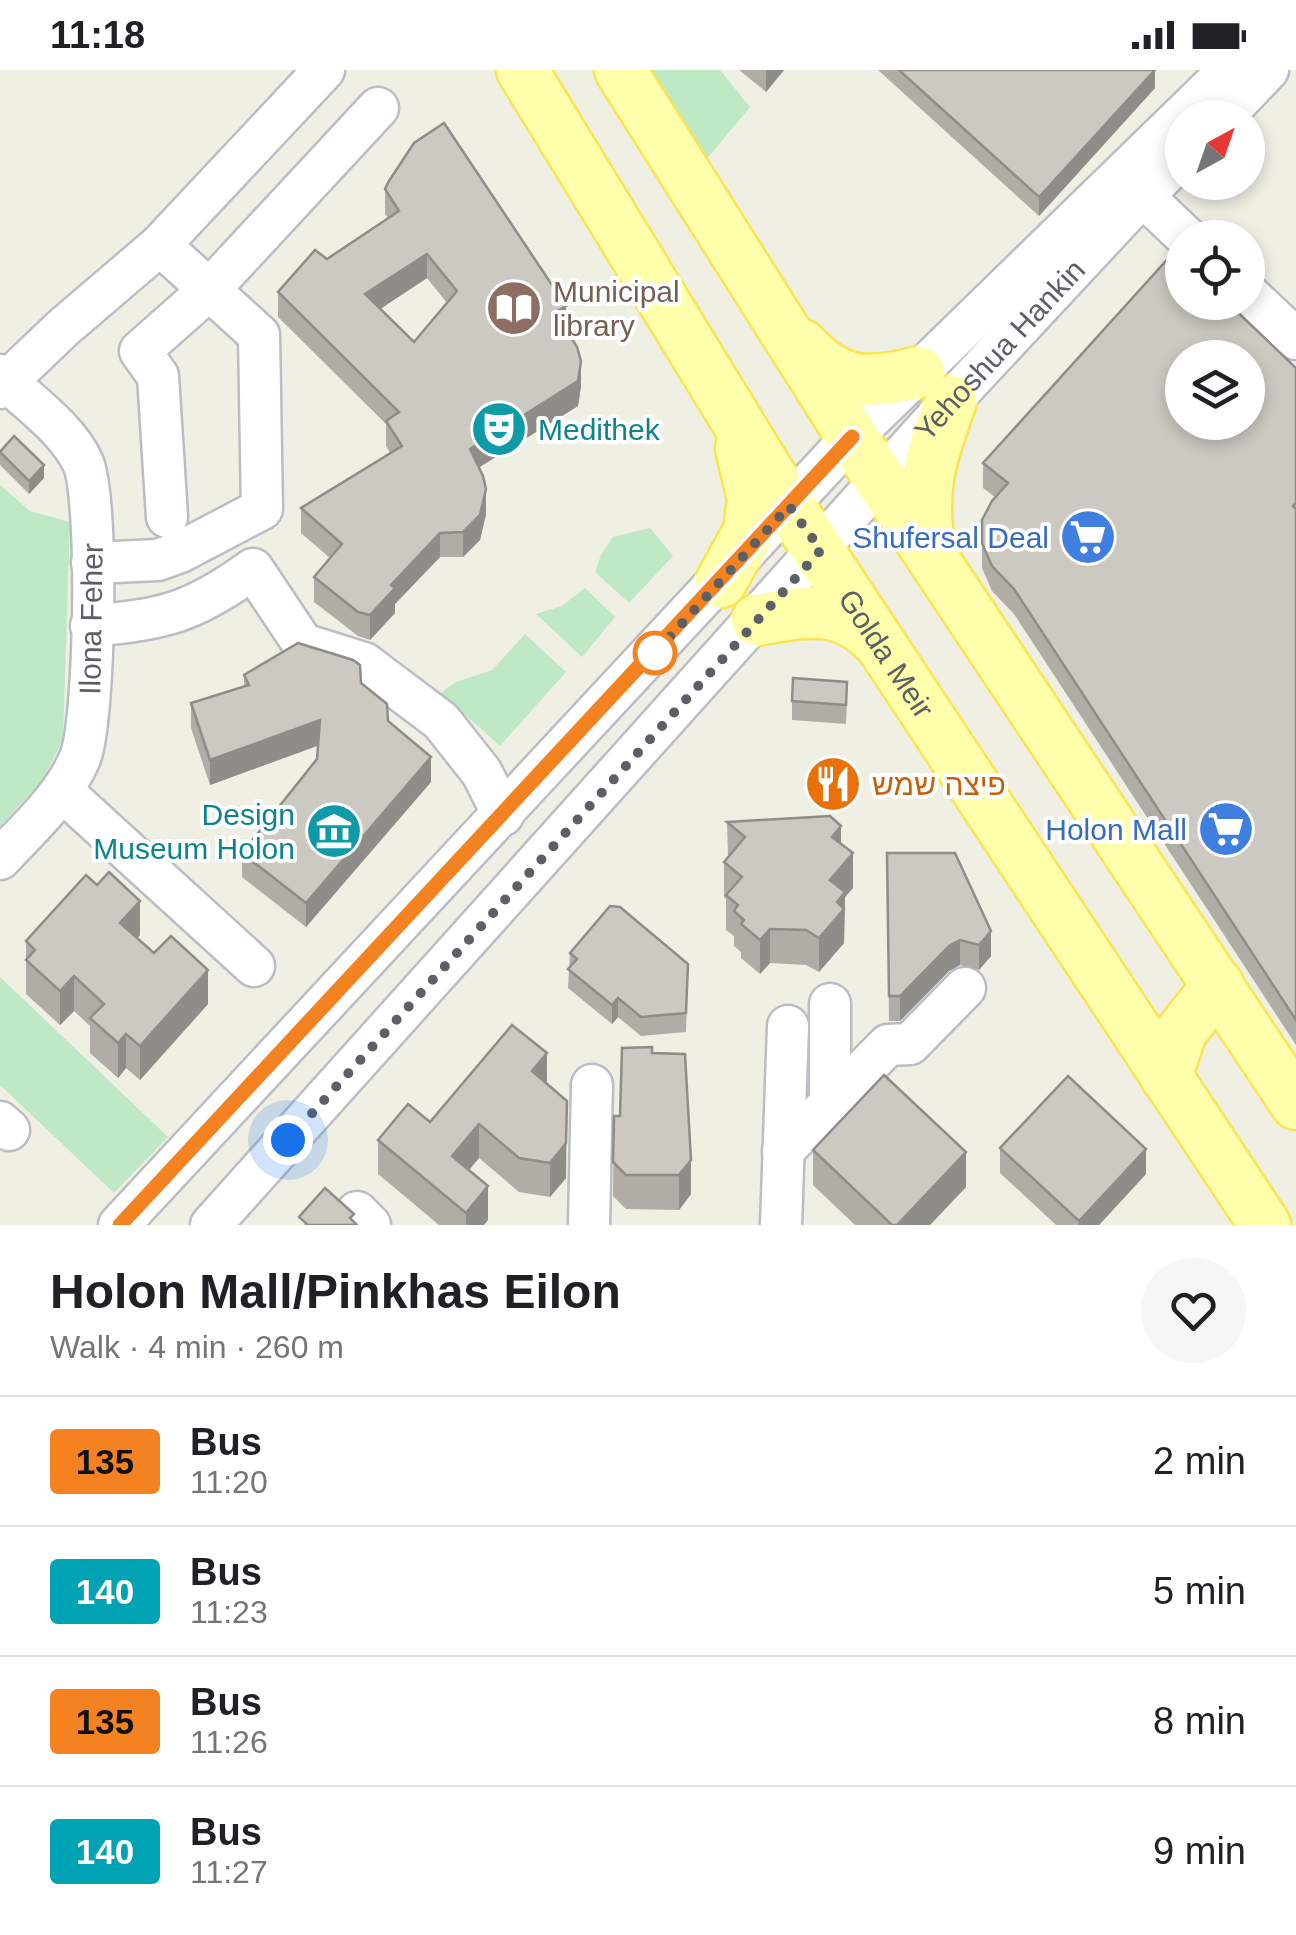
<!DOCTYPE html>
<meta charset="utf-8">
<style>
body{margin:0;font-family:Helvetica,"Noto Sans Hebrew",sans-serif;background:#f6f6f6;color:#202124;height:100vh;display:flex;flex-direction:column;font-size:38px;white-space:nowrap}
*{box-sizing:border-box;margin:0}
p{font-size:32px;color:#757577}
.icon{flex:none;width:55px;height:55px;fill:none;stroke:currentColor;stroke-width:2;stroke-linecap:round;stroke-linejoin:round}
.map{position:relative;height:1155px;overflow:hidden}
.details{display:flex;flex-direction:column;background:#fff;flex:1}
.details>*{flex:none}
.badge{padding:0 20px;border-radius:8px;font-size:35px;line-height:65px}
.needle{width:65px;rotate:40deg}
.controls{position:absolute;left:1165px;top:30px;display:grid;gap:20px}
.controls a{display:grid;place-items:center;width:100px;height:100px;border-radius:50%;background:#fff;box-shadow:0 5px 15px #0003;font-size:50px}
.you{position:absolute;width:50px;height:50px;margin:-25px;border:8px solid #fff;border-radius:50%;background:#1a73e8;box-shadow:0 0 0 15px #1a73e833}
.map>.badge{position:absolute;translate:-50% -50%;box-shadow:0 0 0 5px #fff}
.round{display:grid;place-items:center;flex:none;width:105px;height:105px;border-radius:52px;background:#f6f6f6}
.overview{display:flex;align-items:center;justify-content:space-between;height:170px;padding:0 50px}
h1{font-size:48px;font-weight:700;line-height:75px}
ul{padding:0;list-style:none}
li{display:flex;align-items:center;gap:30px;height:130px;padding:0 50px;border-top:2px solid #e0e0e0}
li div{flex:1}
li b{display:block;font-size:38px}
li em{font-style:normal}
li .badge{min-width:110px;font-weight:700;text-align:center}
.status{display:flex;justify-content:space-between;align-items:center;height:70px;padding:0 50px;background:#fff;direction:ltr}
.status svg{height:28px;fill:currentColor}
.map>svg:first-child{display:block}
</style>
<div class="status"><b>11:18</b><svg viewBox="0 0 49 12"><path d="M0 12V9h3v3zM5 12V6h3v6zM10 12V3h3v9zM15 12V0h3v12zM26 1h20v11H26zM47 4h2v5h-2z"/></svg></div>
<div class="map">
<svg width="1296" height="1155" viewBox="0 0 1296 1155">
<rect width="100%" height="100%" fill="#f0efe4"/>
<!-- green -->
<g fill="#bfe8c5">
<polygon points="637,0 720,0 750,37 700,97"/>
<polygon points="0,415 30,441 70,452 63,670 42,711 0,756"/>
<polygon points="650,458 673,486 629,533 595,502 601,485 613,467"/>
<polygon points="585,518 615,547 582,587 536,544 562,536"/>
<polygon points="525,564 566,602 500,676 441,623 454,613 492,600"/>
<polygon points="0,907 168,1067 114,1123 0,1015"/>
</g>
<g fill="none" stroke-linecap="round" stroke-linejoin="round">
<!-- minor casing -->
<g stroke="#bcbdc4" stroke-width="45">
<g id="minor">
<polyline points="1222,48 1268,0"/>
<polyline points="1133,101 1132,106 1143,126 1187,168"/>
<polyline points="1248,224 1296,269"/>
<path d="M0,305C27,331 68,359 83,393C99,429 95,652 80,688C63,728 30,757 0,789"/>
<polyline points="0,318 64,257 160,175 324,0"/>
<polyline points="167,447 158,306 140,281 209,220 378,38"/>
<polyline points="92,493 158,490 180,482 262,439 259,265 160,175"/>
<path d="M91,556C165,549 192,543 253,499L303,574L364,593L441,651L482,703L503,745"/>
<polyline points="62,721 254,896"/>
<polyline points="830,1034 830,934"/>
<polyline points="0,1052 9,1060"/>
<polyline points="783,1081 888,975 910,974 965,918"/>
<polyline points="357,1142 370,1155"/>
<polyline points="119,1155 852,367 1229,0"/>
<path id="s1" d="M211,1155L951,331L1127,142L1182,87"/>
<polyline points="589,1155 592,1015"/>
<polyline points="781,1155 788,956"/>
</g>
</g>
<!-- major casing -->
<g stroke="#fae453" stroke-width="55">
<g id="major">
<path id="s2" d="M522,0L789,436L1265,1155"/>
<polyline points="620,0 852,367 1296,1034"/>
<path d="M802,275C839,316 869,315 919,302"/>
<path d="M930,479C919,420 931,386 951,331"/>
<polyline points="721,512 749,461 753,429 741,378"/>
<path d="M757,550C805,542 839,532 877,571"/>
<polyline points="1166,1007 1181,962 1218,915"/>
</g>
</g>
<!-- minor -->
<use href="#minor" stroke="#fff" stroke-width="40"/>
<!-- major -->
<use href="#major" stroke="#fffeaa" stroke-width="50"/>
</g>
<!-- wall -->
<g fill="#afada6" fill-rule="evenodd">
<polygon points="739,0 784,0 766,22"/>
<polygon points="878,0 1155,0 1155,18 1039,146"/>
<path d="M385,119L566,259L581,316L578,336L479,397L486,444L480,470L463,487H440L395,534V543L370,570L358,566L314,532V507L330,488L301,463V438L390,383L386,376V354L278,247V222L388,148L385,144ZM427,208L447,233L414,272L380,239Z"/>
<polygon points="1296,298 1296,975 1014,544 992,521 982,498 982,450 995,427 983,418 983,393"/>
<polygon points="0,381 44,408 29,424 0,395"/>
<polygon points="244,605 361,613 431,712 306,857 242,807 242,783 317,689 318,675 210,715 191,658 191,633 244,616"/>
<polygon points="792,631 847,631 846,654 792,650"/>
<polygon points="727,752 841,774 853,818 845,827 844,873 819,902 806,895 770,893 760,904 741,888 741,882 734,876 734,866 726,860 726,829 724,827 724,792 728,787"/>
<polygon points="887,783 991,886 979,900 960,895 949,901 900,951 889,951"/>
<polygon points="140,865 138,868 208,934 140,1010 126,998 118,1008 90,983 90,956 74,941 60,955 26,924 26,871"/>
<polygon points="570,883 688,894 686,962 641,966 618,947 612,954 568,918"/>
<polygon points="652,983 691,1124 679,1140 626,1139 613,1126 614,1046 620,1046"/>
<polygon points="547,1014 566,1108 550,1127 519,1122 479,1088 469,1100 488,1150 484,1155 439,1155 378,1104 378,1070"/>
<polygon points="1000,1078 1146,1104 1099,1155 1056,1155 1000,1103"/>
<polygon points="813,1080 966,1117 930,1155 855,1155 813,1115"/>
</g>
<!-- shaded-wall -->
<g fill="#8e8d87">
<polygon points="766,0 784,0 766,22"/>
<polygon points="1155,0 1155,18 1039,146 1039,127"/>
<polygon points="427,184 427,208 365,249 365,224"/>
<polygon points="566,236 566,261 556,242"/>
<polygon points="581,291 581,316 578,336 470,403 470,379"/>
<polygon points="44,395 44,408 29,424 29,411"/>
<polygon points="486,419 486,444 480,470 463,487 463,462"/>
<polygon points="440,463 440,487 395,534 395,543 370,570 370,545 391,515"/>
<polygon points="320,650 320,675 210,715 210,690"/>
<polygon points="431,687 431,712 306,857 306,833"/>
<polygon points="841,756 841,791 832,767"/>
<polygon points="853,783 853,818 845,827 844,873 819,902 819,868 830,810"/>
<polygon points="140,831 140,865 120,887 120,853"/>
<polygon points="770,859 770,893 760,904 760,870"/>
<polygon points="991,861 991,886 979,900 979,875"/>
<polygon points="960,870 960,895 949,901 900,951 900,926 949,876"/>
<polygon points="208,900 208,934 140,1010 140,976"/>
<polygon points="74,906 74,941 60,955 60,921"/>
<polygon points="618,928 618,947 612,954 612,935"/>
<polygon points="126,964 126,998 118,1008 118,973"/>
<polygon points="547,983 547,1017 532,1001"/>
<polygon points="567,1031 566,1108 550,1127 550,1093"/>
<polygon points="479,1054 479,1088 452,1120 452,1086"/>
<polygon points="1146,1079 1146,1104 1099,1155 1079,1155 1079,1151"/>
<polygon points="966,1082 966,1117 930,1155 897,1155"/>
<polygon points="691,1090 691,1124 679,1140 679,1105"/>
<polygon points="488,1116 488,1150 484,1155 466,1155 466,1143"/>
</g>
<!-- building -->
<g fill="#cbc9c1" stroke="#8e8d87" stroke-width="2.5" fill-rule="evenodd">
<polygon points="899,0 1155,0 1039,127"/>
<path d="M444,53L566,236L556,242L577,277L581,291L578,311L470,379L483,406L486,419L480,445L463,462L440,463L391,515L395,518L370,545L358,542L314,507L342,474L301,438L402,376L386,351L399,342L278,222L315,180L327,189L399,141L385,119L389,111L414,73ZM427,184L457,221L414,272L365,224Z"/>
<path d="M1174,182L1182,190V232H1227L1296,298V433L1293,436L1296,439V950L1014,519L992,496L982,473V450L992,431L1008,413L983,393ZM1182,288H1248V352H1182Z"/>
<polygon points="14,366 44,395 29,411 0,382"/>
<polygon points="298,573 353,590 360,595 361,613 387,634 388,651 431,687 306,833 242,783 317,689 320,650 210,690 191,633 249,615 244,605"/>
<polygon points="793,608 847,612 846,635 792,631"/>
<polygon points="830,746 841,756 832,767 853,783 830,810 845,822 837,832 844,839 819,868 806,860 770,859 760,870 741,854 744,850 734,841 738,835 726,825 742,807 724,792 745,767 727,752"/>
<polygon points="887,783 955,783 991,861 979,875 960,870 949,876 900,926 889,926"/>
<polygon points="109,802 140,831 120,853 154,883 171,866 208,900 140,976 126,964 118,973 90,948 104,934 74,906 60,921 26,890 35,880 26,871 86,805 97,815"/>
<polygon points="610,836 620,837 688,894 686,943 641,947 618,928 612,935 568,899 577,889 570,883"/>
<polygon points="512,955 547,983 532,1001 567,1031 566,1073 550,1093 519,1088 479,1054 452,1086 488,1116 466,1143 378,1070 408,1034 430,1052"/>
<polygon points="652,977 652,983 685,984 691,1090 679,1105 626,1105 613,1092 614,1046 620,1046 622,978"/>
<polygon points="884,1005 966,1082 897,1155 892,1155 813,1080"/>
<polygon points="1068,1006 1146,1079 1079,1151 1000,1078"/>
<polygon points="325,1118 354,1144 350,1148 357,1155 306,1155 307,1154 299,1147"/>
</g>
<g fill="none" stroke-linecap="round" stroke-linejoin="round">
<!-- line casing -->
<g stroke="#fff" stroke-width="22">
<polyline id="line" points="120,1155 852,367"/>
</g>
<!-- line -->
<use href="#line" stroke="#f58220" stroke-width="15"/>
<!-- walk -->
<polyline stroke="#5c5f66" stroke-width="10" stroke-dasharray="0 18" points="288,1070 821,480 789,436 655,583"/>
</g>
<!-- icons -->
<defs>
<g id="library-disc" transform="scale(2.875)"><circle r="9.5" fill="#8d6e63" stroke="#fff"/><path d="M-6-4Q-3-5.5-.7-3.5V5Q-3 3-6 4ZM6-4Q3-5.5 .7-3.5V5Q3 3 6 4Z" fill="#fff"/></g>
<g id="theatre-disc" transform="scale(2.875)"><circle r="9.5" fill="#0f9aa8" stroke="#fff"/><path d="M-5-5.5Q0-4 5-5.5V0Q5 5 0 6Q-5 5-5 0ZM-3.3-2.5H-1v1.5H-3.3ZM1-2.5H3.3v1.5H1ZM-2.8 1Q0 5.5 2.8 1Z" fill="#fff"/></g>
<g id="supermarket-disc" transform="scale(2.875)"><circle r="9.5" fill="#3f7fe0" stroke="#fff"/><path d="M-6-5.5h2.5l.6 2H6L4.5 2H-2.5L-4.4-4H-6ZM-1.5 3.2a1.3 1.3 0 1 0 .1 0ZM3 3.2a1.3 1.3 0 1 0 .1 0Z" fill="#fff"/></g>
<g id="restaurant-disc" transform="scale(2.875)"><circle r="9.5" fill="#e8710a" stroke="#fff"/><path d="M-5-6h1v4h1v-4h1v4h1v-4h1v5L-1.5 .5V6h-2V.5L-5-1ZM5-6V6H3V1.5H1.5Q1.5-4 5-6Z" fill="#fff"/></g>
<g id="museum-disc" transform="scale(2.875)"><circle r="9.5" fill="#0f9aa8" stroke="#fff"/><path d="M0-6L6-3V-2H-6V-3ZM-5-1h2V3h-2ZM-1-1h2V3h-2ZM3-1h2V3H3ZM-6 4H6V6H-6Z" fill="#fff"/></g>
</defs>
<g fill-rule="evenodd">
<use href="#library-disc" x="514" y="238"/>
<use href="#theatre-disc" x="499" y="359"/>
<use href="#supermarket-disc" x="1088" y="467"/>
<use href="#restaurant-disc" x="833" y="714"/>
<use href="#supermarket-disc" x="1226" y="759"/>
<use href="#museum-disc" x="334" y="761"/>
</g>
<!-- markers -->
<circle fill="#fff" stroke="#f58220" stroke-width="5" cx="655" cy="583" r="20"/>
<g text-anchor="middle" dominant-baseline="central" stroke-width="8" stroke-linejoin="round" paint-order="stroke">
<!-- education labels -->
<g font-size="30" fill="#785e54" stroke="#fff" text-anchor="start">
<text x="553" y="221">Municipal<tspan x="553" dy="34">library</tspan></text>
</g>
<!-- street labels -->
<g font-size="30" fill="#5c5f66" stroke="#fff">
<text stroke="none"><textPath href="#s1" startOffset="1178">Yehoshua Hankin</textPath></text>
<text transform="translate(91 549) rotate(-89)">Ilona Feher</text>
<text stroke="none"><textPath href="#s2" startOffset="688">Golda Meir</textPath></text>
</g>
<!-- culture labels -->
<g font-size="30" fill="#0d838f" stroke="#fff" text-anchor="start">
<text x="538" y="359">Medithek</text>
<text x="295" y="744" text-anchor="end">Design<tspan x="295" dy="34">Museum Holon</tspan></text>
</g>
<!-- shop labels -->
<g font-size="30" fill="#366cbe" stroke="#fff" text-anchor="end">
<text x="1049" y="467">Shufersal Deal</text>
<text x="1187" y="759">Holon Mall</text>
</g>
<!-- food labels -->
<g font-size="30" fill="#c56008" stroke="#fff" text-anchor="start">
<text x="872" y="714">פיצה שמש</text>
</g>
</g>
</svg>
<div class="controls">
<a><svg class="needle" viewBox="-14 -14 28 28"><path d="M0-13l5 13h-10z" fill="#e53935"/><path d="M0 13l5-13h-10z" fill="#757577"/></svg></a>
<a><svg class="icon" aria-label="locate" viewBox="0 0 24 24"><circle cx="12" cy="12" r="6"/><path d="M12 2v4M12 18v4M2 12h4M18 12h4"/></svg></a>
<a><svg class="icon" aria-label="layers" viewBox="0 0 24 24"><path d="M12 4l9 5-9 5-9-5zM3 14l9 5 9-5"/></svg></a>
</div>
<div class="you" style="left:288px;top:1070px"></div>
</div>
<section class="details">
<div class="overview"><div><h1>Holon Mall/Pinkhas Eilon</h1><p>Walk · 4 min · 260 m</p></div><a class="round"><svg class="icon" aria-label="heart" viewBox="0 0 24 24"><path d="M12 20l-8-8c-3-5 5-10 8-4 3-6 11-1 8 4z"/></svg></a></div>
<ul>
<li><span class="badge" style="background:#f58220;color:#111">135</span><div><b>Bus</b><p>11:20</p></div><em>2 min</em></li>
<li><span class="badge" style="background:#00a3b4;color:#fff">140</span><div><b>Bus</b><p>11:23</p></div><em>5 min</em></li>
<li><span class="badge" style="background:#f58220;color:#111">135</span><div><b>Bus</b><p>11:26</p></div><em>8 min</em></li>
<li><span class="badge" style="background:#00a3b4;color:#fff">140</span><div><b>Bus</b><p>11:27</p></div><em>9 min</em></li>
</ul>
</section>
